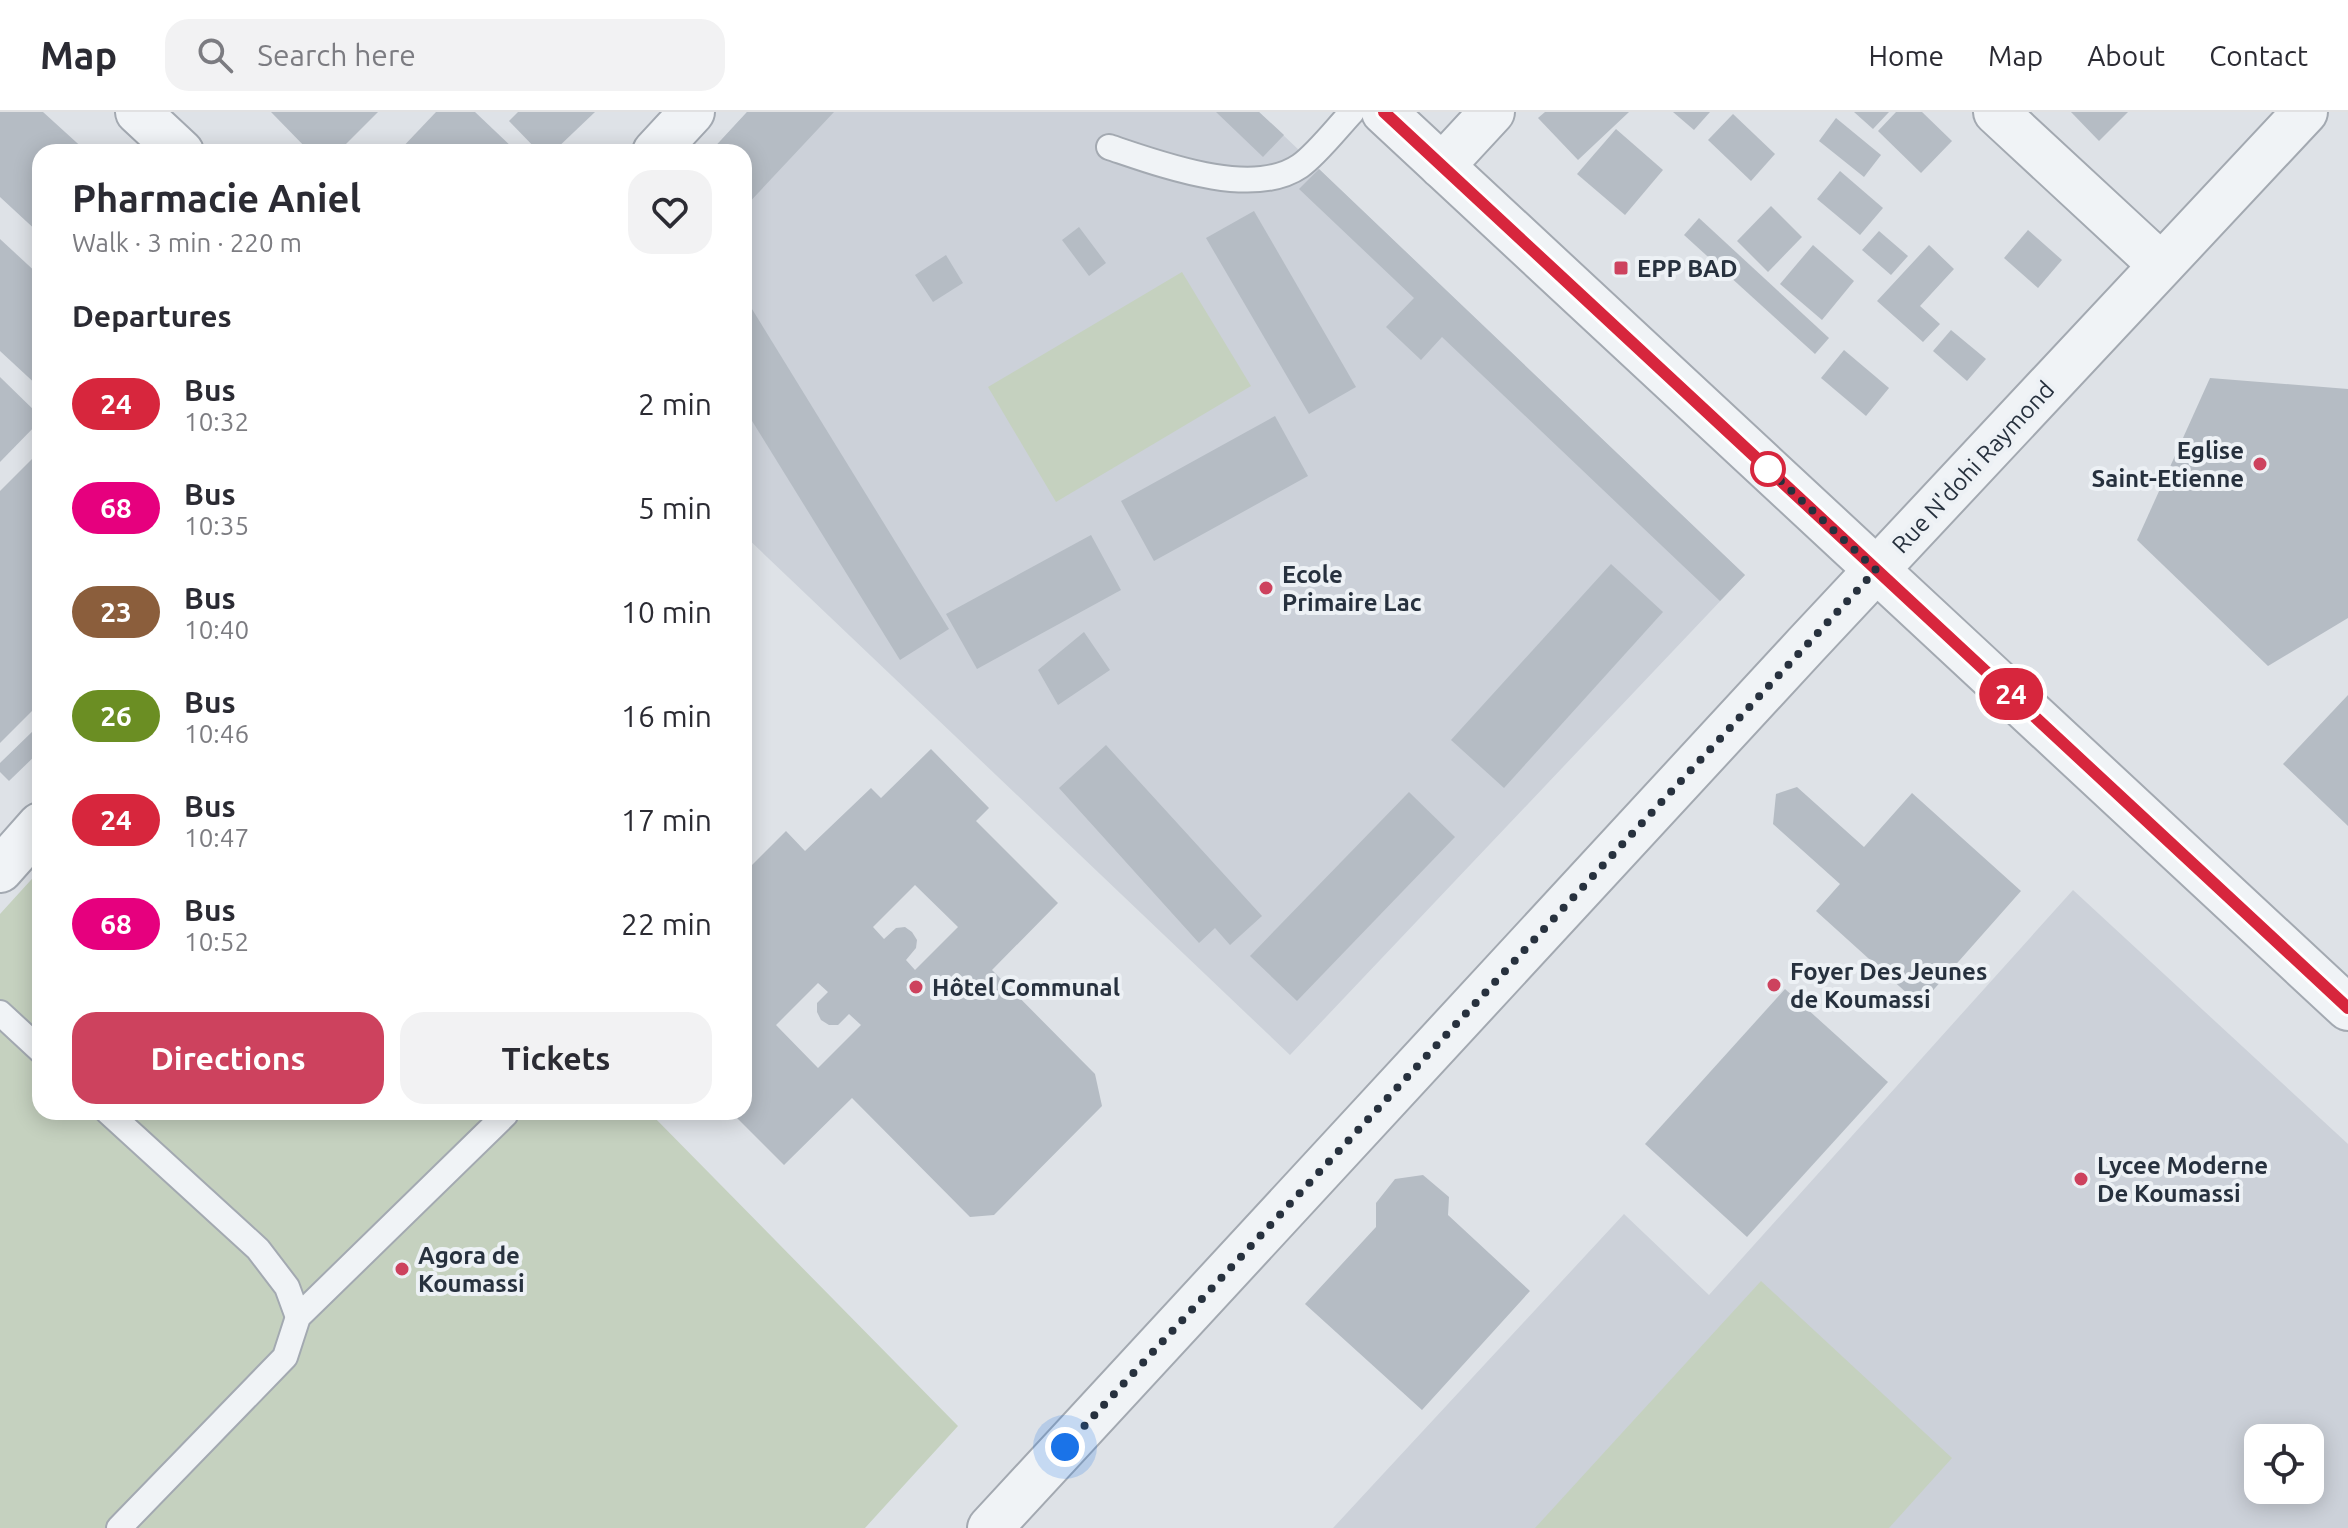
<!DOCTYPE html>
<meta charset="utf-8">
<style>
body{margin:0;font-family:Ubuntu,sans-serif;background:#f2f2f3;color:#2b2b33;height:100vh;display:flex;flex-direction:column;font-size:30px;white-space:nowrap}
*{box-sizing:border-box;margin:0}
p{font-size:26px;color:#7c7c81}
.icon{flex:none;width:44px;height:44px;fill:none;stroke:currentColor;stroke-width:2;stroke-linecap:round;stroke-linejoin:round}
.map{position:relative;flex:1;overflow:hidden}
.sheet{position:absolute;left:32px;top:32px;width:720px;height:976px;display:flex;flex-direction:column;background:#fff;border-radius:24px;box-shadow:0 4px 20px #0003}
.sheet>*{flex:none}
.badge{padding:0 16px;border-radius:26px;font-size:28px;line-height:52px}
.fabs{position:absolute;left:2244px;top:1312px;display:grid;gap:16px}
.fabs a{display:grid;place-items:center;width:80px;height:80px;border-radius:16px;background:#fff;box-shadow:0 4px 20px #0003;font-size:40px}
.you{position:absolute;width:40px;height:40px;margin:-20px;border:6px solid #fff;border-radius:50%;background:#1a73e8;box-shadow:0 0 0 12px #1a73e833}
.map>.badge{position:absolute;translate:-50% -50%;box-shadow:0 0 0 4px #fff}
h2{padding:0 40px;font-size:30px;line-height:72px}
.round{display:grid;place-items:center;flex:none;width:84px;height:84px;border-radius:24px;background:#f2f2f3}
.headline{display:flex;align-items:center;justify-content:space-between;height:136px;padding:0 40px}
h1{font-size:38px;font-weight:700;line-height:60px}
.action{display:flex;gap:16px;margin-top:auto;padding:16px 40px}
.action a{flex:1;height:92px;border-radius:24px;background:#cd425e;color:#fff;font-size:32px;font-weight:700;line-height:92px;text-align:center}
.action a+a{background:#f2f2f3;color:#2b2b33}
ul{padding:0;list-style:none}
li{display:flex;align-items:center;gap:24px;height:104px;padding:0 40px}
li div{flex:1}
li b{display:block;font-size:30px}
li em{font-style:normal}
li .badge{min-width:88px;font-weight:700;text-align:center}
header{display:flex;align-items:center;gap:48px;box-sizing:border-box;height:112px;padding:0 40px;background:#fff;border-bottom:2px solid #e1e1e2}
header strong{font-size:38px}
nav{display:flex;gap:44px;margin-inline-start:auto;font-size:28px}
.search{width:560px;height:72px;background:#f2f2f3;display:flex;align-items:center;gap:20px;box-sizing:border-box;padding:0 28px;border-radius:24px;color:#7c7c81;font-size:30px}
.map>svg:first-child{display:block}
</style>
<header>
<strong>Map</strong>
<div class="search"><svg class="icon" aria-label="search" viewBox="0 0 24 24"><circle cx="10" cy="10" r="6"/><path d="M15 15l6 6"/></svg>Search here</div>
<nav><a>Home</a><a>Map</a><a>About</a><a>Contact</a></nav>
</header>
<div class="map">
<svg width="2348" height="1416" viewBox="0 0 2348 1416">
<rect width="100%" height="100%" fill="#dee2e7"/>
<!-- built -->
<g fill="#ccd1d9" fill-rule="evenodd">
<polygon points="747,0 1259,0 1745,463 1290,943 744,423 744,40 710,40"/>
<path d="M2073,778L2348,1032V1416H1333L1624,1102L1709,1183ZM2258,1326H2310V1378H2258Z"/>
</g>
<!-- green -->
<g fill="#c5d1bf">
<polygon points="1182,160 1251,274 1056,390 988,275"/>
<polygon points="40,758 40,1000 649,1000 958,1314 865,1416 0,1416 0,802"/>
<polygon points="1761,1169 1952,1346 1889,1416 1535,1416"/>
</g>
<!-- building -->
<g fill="#b5bcc4" fill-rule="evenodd">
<polygon points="0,0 43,0 87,40 40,40 40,122 0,85"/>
<polygon points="271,0 378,0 338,40 310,40"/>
<polygon points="436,0 475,0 517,40 398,40"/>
<polygon points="518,0 595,0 553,40 539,40 509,9"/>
<polygon points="747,0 834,0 744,96 744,40 710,40"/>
<polygon points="1216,0 1259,0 1284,23 1263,45"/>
<polygon points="1545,0 1629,0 1578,48 1538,6"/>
<polygon points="1673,0 1710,0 1694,18"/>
<polygon points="1854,0 1889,0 1873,17"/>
<polygon points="1896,0 1922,0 1952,29 1921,61 1878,19"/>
<polygon points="2071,0 2128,0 2099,29"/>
<polygon points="1733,2 1775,42 1751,69 1708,28"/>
<polygon points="1836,6 1881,43 1864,65 1819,29"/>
<polygon points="1616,17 1663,58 1625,103 1577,62"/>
<polygon points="1319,57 1745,463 1720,489 1442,225 1421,248 1386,215 1414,186 1299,77"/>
<polygon points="1840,59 1883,96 1860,123 1817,87"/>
<polygon points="1771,94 1802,125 1768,160 1737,129"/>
<polygon points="1254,99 1356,275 1309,302 1206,126"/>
<polygon points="1699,106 1829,226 1815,242 1684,123"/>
<polygon points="1079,115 1106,151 1089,164 1062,128"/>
<polygon points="2028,118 2062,148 2038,176 2004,146"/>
<polygon points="1879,119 1908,144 1891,163 1862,138"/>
<polygon points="0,127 40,164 40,276 0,239"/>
<polygon points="1813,133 1854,169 1822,208 1780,172"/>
<polygon points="1929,133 1954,157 1920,194 1940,212 1923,230 1877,189"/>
<polygon points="946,143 963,171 933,190 915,163"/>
<polygon points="744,184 949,517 900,548 744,296"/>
<polygon points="1951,218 1986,247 1967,269 1933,239"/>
<polygon points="1844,238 1889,276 1866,304 1821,266"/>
<polygon points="0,265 40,304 40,309 0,350"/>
<polygon points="2210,266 2348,277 2348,506 2268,554 2137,428"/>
<polygon points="1275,304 1308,364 1154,449 1121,389"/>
<polygon points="40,339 40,591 0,631 0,379"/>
<polygon points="1091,423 1121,478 977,557 946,502"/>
<polygon points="1611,452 1663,500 1504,676 1451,628"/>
<polygon points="1084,520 1110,558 1058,593 1038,558"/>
<polygon points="2348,583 2348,714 2283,652"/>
<polygon points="35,617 40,622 40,639 9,669 0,660 0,651"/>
<polygon points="1106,633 1262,804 1230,833 1215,816 1199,831 1059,676"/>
<path d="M931,637L989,696L976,709L1058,791L992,858L1095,962L1102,994L994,1103L970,1105L852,986L784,1053L731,1000H744V761L786,719L805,739L871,676L881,686ZM915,773L958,815L915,858L906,848L916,836L917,828L912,820L905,815L896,816L884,827L873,815ZM818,871L828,880L817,891V900L821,908L829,913H838L849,902L861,913L818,956L776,913Z"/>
<polygon points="1797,675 1864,735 1912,681 2021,779 1920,893 1816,799 1840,772 1773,712 1776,682"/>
<polygon points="1409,680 1455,725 1297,889 1250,844"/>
<polygon points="1785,877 1888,970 1747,1125 1645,1032"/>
<polygon points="1423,1063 1449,1085 1448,1103 1530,1179 1422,1298 1305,1192 1376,1115 1376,1091 1395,1067"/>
</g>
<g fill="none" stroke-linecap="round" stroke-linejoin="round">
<!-- service casing -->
<g stroke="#a3a9b1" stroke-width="28">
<g id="service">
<path d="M1109,35C1160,52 1252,87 1300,54C1316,43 1338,15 1352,0"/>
<polyline points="0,901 40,938"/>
<polyline points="108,1000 258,1137 287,1175 298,1205"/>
<polyline points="119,1416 285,1245 298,1205 505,1003"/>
</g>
</g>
<!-- minor casing -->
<g stroke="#a3a9b1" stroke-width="48">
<g id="minor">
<polyline points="138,0 181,40"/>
<polyline points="1996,0 2161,153"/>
<polyline points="655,40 692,0"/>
<polyline points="1442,54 1492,0"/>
<polyline points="0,758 40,713"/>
<polyline points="990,1416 1806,533 2305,0"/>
</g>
</g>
<!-- tertiary casing -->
<g stroke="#a3a9b1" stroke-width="48">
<polyline id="tertiary" points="1384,0 2348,896"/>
</g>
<!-- service -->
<use href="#service" stroke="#f0f3f6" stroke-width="24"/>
<!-- minor -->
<use href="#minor" stroke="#f0f3f6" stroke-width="44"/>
<!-- tertiary -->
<use href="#tertiary" stroke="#f0f3f6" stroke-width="44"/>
</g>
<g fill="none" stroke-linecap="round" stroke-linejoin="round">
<!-- line casing -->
<g stroke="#fff" stroke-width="18">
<polyline id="line" points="1384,0 2348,896"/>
</g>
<!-- line -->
<use href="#line" stroke="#d7263d" stroke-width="12"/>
<!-- walk -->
<polyline stroke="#27313e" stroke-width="8" stroke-dasharray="0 14.4" points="1065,1335 1876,458 1768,357"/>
</g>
<!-- markers -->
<g fill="#cd425e" stroke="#edf1f5" stroke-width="3">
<rect x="1613" y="148" width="16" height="16" rx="4"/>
<circle cx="2260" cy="352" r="8"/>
<circle cx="1266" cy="476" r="8"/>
<circle cx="1774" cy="873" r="8"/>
<circle cx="916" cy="875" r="8"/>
<circle cx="2081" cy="1067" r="8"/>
<circle cx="402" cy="1157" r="8"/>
</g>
<circle fill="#fff" stroke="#d7263d" stroke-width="4" cx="1768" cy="357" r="16"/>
<g text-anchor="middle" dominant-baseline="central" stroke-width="8" stroke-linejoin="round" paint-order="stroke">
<!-- poi labels -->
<g font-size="24" font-weight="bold" fill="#27313e" stroke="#edf1f5" text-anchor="start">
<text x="1637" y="156">EPP BAD</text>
<text x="2244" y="338" text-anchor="end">Eglise<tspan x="2244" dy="28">Saint-Etienne</tspan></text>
<text x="1282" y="462">Ecole<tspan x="1282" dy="28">Primaire Lac</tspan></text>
<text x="1790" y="859">Foyer Des Jeunes<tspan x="1790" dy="28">de Koumassi</tspan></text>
<text x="932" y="875">Hôtel Communal</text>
<text x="2097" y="1053">Lycee Moderne<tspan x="2097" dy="28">De Koumassi</tspan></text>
<text x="418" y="1143">Agora de<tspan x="418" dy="28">Koumassi</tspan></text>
</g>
<!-- street labels -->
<g font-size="24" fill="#27313e" stroke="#edf1f5">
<text transform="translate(1973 355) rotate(-47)">Rue N'dohi Raymond</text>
</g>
</g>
</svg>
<div class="fabs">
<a><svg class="icon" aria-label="locate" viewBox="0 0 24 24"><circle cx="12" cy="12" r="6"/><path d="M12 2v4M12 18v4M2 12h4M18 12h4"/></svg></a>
</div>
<div class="you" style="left:1065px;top:1335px"></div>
<b class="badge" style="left:2011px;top:582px;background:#d7263d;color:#fff">24</b>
<section class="sheet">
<div class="headline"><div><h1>Pharmacie Aniel</h1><p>Walk · 3 min · 220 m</p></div><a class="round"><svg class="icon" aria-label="heart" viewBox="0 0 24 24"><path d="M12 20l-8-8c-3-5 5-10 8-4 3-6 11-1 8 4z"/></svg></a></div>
<h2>Departures</h2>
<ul>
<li><span class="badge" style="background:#d7263d;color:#fff">24</span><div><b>Bus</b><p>10:32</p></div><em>2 min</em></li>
<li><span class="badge" style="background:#e6007e;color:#fff">68</span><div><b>Bus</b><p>10:35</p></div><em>5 min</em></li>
<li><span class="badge" style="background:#8b5e3c;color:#fff">23</span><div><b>Bus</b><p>10:40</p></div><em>10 min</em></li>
<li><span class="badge" style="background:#6b8e23;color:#fff">26</span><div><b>Bus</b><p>10:46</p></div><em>16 min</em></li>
<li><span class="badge" style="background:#d7263d;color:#fff">24</span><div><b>Bus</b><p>10:47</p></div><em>17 min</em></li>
<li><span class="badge" style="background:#e6007e;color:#fff">68</span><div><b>Bus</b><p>10:52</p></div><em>22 min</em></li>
</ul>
<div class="action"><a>Directions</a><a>Tickets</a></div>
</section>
</div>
